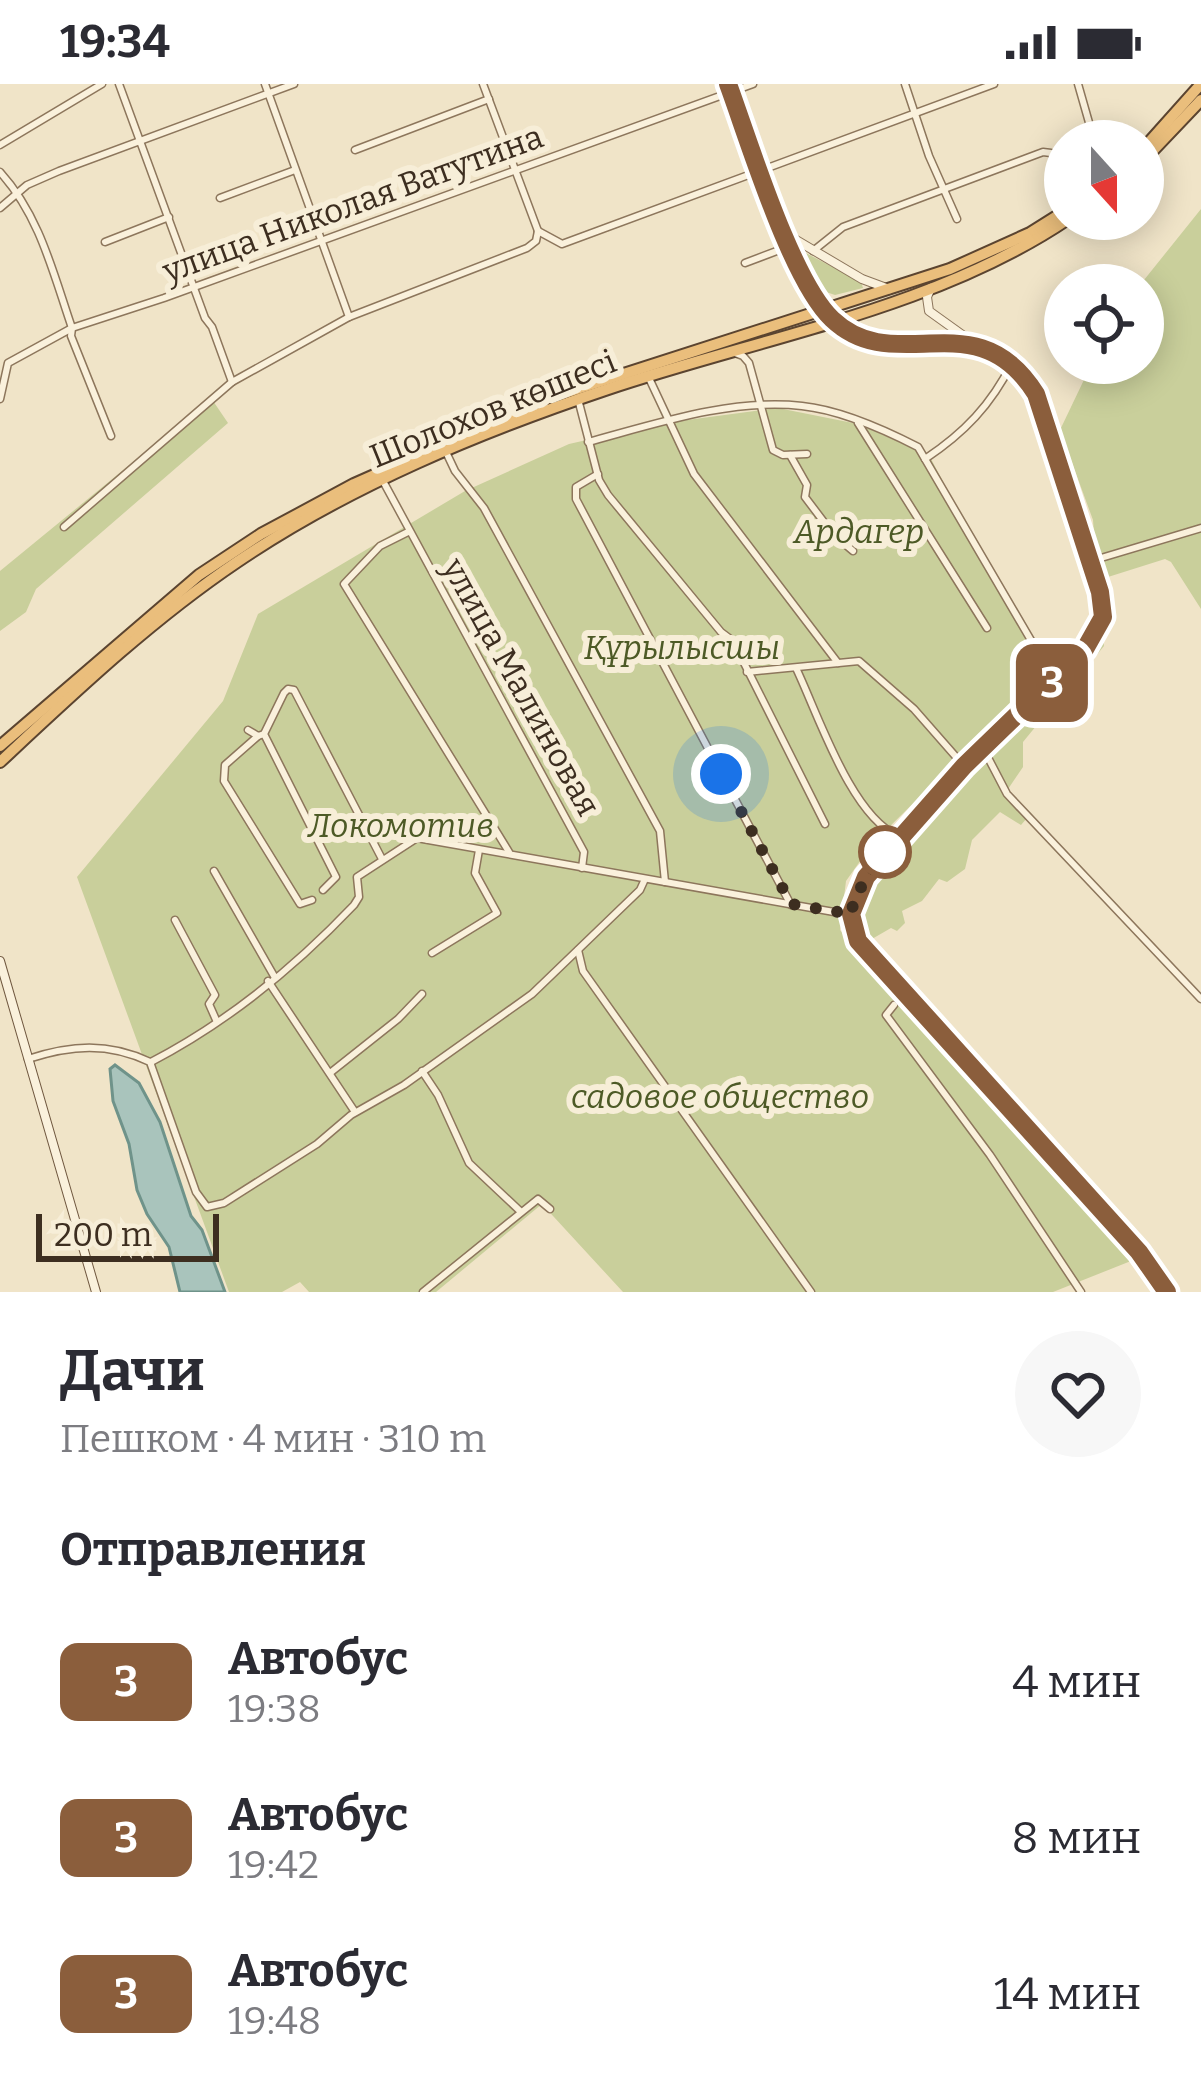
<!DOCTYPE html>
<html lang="ru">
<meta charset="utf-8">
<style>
body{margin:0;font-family:Bitter,serif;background:#f7f7f7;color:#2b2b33;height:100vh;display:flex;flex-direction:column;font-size:45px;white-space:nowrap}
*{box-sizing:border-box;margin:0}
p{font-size:39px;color:#7c7c81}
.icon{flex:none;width:66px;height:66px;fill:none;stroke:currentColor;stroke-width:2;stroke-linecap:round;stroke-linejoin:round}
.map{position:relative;height:1208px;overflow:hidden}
.drawer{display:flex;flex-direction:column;background:#fff;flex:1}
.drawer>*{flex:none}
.badge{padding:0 24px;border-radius:18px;font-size:42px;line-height:78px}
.needle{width:78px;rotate:159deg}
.fabs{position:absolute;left:1044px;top:36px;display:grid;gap:24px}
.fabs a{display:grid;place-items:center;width:120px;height:120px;border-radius:50%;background:#fff;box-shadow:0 6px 30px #0003;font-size:60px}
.scale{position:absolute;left:36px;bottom:30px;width:183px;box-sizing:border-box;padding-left:12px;border:6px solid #3d2e20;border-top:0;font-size:33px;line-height:42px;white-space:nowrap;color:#3d2e20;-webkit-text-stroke:9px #f7eed8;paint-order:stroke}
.you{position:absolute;width:60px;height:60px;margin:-30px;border:9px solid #fff;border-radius:50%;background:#1a73e8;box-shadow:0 0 0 18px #1a73e833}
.map>.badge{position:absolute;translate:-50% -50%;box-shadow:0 0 0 6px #fff}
h2{padding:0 60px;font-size:45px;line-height:108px}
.round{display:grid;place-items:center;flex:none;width:126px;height:126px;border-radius:63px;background:#f7f7f7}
.overview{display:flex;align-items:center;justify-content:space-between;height:204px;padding:0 60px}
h1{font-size:57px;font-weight:700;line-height:90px}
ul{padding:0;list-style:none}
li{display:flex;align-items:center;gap:36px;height:156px;padding:0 60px}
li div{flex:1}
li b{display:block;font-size:45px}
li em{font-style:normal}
li .badge{min-width:132px;font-weight:700;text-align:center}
.status{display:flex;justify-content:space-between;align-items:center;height:84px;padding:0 60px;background:#fff;direction:ltr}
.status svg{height:33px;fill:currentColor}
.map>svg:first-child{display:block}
</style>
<div class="status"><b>19:34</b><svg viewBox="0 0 49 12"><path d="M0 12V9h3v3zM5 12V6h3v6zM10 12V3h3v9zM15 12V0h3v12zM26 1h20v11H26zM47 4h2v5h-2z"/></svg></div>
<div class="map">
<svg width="1201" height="1208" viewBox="0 0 1201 1208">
<rect width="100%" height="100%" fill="#f0e4c8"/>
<!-- green -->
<g fill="#c9cf9b">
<polygon points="1201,125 1201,525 1171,478 1165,475 1108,493 1095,465 1093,436 1060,346 1092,279 1143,279 1140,201"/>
<polygon points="804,168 861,198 863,204 835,211 820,206 802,172"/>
<polygon points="211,314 228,339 36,505 26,528 0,547 0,487"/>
<polygon points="778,324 858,340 929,371 1044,590 873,759 846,797 840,846 1136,1175 1053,1208 623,1208 542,1120 436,1208 309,1208 300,1198 282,1208 229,1208 77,793 223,617 258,530 465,407 569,360 657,340"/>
<polygon points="1103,555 1104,562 1064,611 1061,634 1050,625 1023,658 1023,683 1004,711 1027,734 1021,741 1000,728 972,756 965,785 947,798 939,795 922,817 902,827 905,839 897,847 891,844 865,859 857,841 862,811 979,678 993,680 989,666"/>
</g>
<!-- water -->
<polygon fill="#a9c4bc" stroke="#6f938a" stroke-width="3" points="115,981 139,999 160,1038 191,1132 202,1146 225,1208 180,1208 169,1163 147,1130 137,1106 129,1060 113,1017 110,985"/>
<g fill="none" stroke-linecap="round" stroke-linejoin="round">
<!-- minor casing -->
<g stroke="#8d765c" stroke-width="9">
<g id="minor">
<polyline points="119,0 205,234 212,243 232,298"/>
<polyline points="265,0 349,233"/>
<polyline points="483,0 538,147"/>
<polyline points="905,0 929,72 957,135"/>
<polyline points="1078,0 1092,49"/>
<polyline points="0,61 102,0"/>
<polyline points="355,66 489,15"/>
<path d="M0,88C40,132 53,189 72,244L71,252L111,352"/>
<polyline points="220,114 295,86"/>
<polyline points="0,124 27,101 59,87 294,0"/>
<polyline points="538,147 562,160 994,0"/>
<polyline points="105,158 169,133"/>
<polyline points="813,167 843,143 1043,68 1051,69 1065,94"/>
<polyline points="745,179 790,162"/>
<polyline points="732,268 743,272 749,279 773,366 783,371 807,370"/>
<polyline points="648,292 694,390 838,579"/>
<polyline points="0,315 8,279 72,244 164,214 753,0"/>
<polyline points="578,315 599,396 608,411 721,548 733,557 825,740"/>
<polyline points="858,339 987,544"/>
<path d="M588,358C655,340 731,314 802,322C841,326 883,345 918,363L1039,570L1060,592"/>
<polyline points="446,368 455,387 484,424 660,747 665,798"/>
<polyline points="790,371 807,401 805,413 833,450 853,467"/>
<path d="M925,375C964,349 991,321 1012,279"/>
<polyline points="598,390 576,403 576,415 791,821"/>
<polyline points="383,397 584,768 582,784"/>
<polyline points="64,443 232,298 349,233 527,164 536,157 538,147"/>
<polyline points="408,448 380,462 344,500 509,768"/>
<path d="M796,584C818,630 851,732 898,752"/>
<polyline points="747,588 859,577 914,625 964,682"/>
<polyline points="248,646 258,652 264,650 284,609 288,605 294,606 382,775"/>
<polyline points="264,650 336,793 323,806"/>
<polyline points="258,652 225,681 224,697 300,820 312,816"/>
<polyline points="983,664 1007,710 1201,915"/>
<polyline points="214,787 274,892"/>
<polyline points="175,836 215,911 209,920 217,938"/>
<polyline points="578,866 583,887 811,1208"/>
<polyline points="432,869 497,829 475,789 479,766"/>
<polyline points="268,897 355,1028"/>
<polyline points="894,921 886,931 990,1071 1081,1208"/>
<path d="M28,975C71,961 108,958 150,978L196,1108L207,1123L224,1119L317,1060L351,1031L404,1001L532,910L640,806L645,795"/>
<path d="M151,978C226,939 296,882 354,821L359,813L357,793L417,754L851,831"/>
<polyline points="422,987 438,1011 469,1079 520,1127"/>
<polyline points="330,989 398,935 422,910"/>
<polyline points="423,1208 538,1115 550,1125"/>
<path d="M1167,1208L1139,1168L858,857L851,839L855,812L879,774L964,682L1092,557C1109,529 1100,506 1091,477L1201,444"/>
</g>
</g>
<!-- tertiary casing -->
<g stroke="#8d765c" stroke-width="10">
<g id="tertiary">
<path d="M728,0C754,71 779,163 824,223"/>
<polyline points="786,150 862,195 889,205"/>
<polyline points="931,204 927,213 929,227 975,260"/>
<path d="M836,238C849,246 863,254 879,258C947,274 988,232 1036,311L1091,477"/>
</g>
</g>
<!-- secondary casing -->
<g stroke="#6f573f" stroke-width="10">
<polyline id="secondary" points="0,877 96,1208"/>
</g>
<!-- trunk casing -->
<g stroke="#5b4430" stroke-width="14">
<g id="trunk">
<polyline points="1143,65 1201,0"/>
<polyline points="1143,77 1201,16"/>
<polyline points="0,662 199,491 261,450 354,400 546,315 950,185 1030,149 1065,127"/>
<path d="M0,678C75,608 151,536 237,478C349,402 480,348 608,305C759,254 935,225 1068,135"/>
</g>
</g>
<!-- minor -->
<use href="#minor" stroke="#faf1dc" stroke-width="6"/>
<!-- tertiary -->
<use href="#tertiary" stroke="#faf1dc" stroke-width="8"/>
<!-- secondary -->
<use href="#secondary" stroke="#faf1dc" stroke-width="8"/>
<!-- trunk -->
<use href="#trunk" stroke="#eabe7c" stroke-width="10"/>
</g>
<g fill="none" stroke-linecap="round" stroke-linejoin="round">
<!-- line casing -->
<g stroke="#fff" stroke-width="27">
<path id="line" d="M728,0C749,57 791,196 832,235C896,296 976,214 1036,310L1100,508L1103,533L1085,565L964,682L866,793L851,830L858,857L1139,1168L1167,1208"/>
</g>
<!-- line -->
<use href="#line" stroke="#8b5e3c" stroke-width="18"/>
<!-- walk -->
<polyline stroke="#3d2e20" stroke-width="12" stroke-dasharray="0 21.6" points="721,690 791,820 851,830 855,812 885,768"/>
</g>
<!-- markers -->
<circle fill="#fff" stroke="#8b5e3c" stroke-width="6" cx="885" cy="768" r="24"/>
<g text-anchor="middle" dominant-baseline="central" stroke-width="12" stroke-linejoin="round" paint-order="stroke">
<!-- street labels -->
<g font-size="33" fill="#3d2e20" stroke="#f7eed8">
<text transform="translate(353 120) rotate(-20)">улица Николая Ватутина</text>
<text transform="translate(493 325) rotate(-22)">Шолохов көшесі</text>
<text transform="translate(521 603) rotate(61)">улица Малиновая</text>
</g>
<!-- park labels -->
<g font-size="33" font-style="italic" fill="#4d5a26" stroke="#f7eed8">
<text x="859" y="448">Ардагер</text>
<text x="682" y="564">Құрылысшы</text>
<text x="401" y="742">Локомотив</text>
<text x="720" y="1013">садовое общество</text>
</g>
</g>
</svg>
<div class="fabs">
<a><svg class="needle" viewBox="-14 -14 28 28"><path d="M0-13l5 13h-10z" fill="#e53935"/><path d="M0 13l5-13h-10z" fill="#7c7c81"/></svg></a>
<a><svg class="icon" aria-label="locate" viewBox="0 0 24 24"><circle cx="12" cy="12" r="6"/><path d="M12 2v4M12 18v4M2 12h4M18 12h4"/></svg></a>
</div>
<div class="scale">200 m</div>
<div class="you" style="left:721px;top:690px"></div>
<b class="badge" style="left:1052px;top:599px;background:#8b5e3c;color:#fff">3</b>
</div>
<section class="drawer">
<div class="overview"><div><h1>Дачи</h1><p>Пешком · 4 мин · 310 m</p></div><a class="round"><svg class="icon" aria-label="heart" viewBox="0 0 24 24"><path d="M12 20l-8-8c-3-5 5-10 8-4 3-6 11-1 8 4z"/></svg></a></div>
<h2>Отправления</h2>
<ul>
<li><span class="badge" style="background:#8b5e3c;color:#fff">3</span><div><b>Автобус</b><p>19:38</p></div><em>4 мин</em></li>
<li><span class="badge" style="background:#8b5e3c;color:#fff">3</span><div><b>Автобус</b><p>19:42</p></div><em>8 мин</em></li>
<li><span class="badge" style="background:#8b5e3c;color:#fff">3</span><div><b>Автобус</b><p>19:48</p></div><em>14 мин</em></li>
</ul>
</section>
